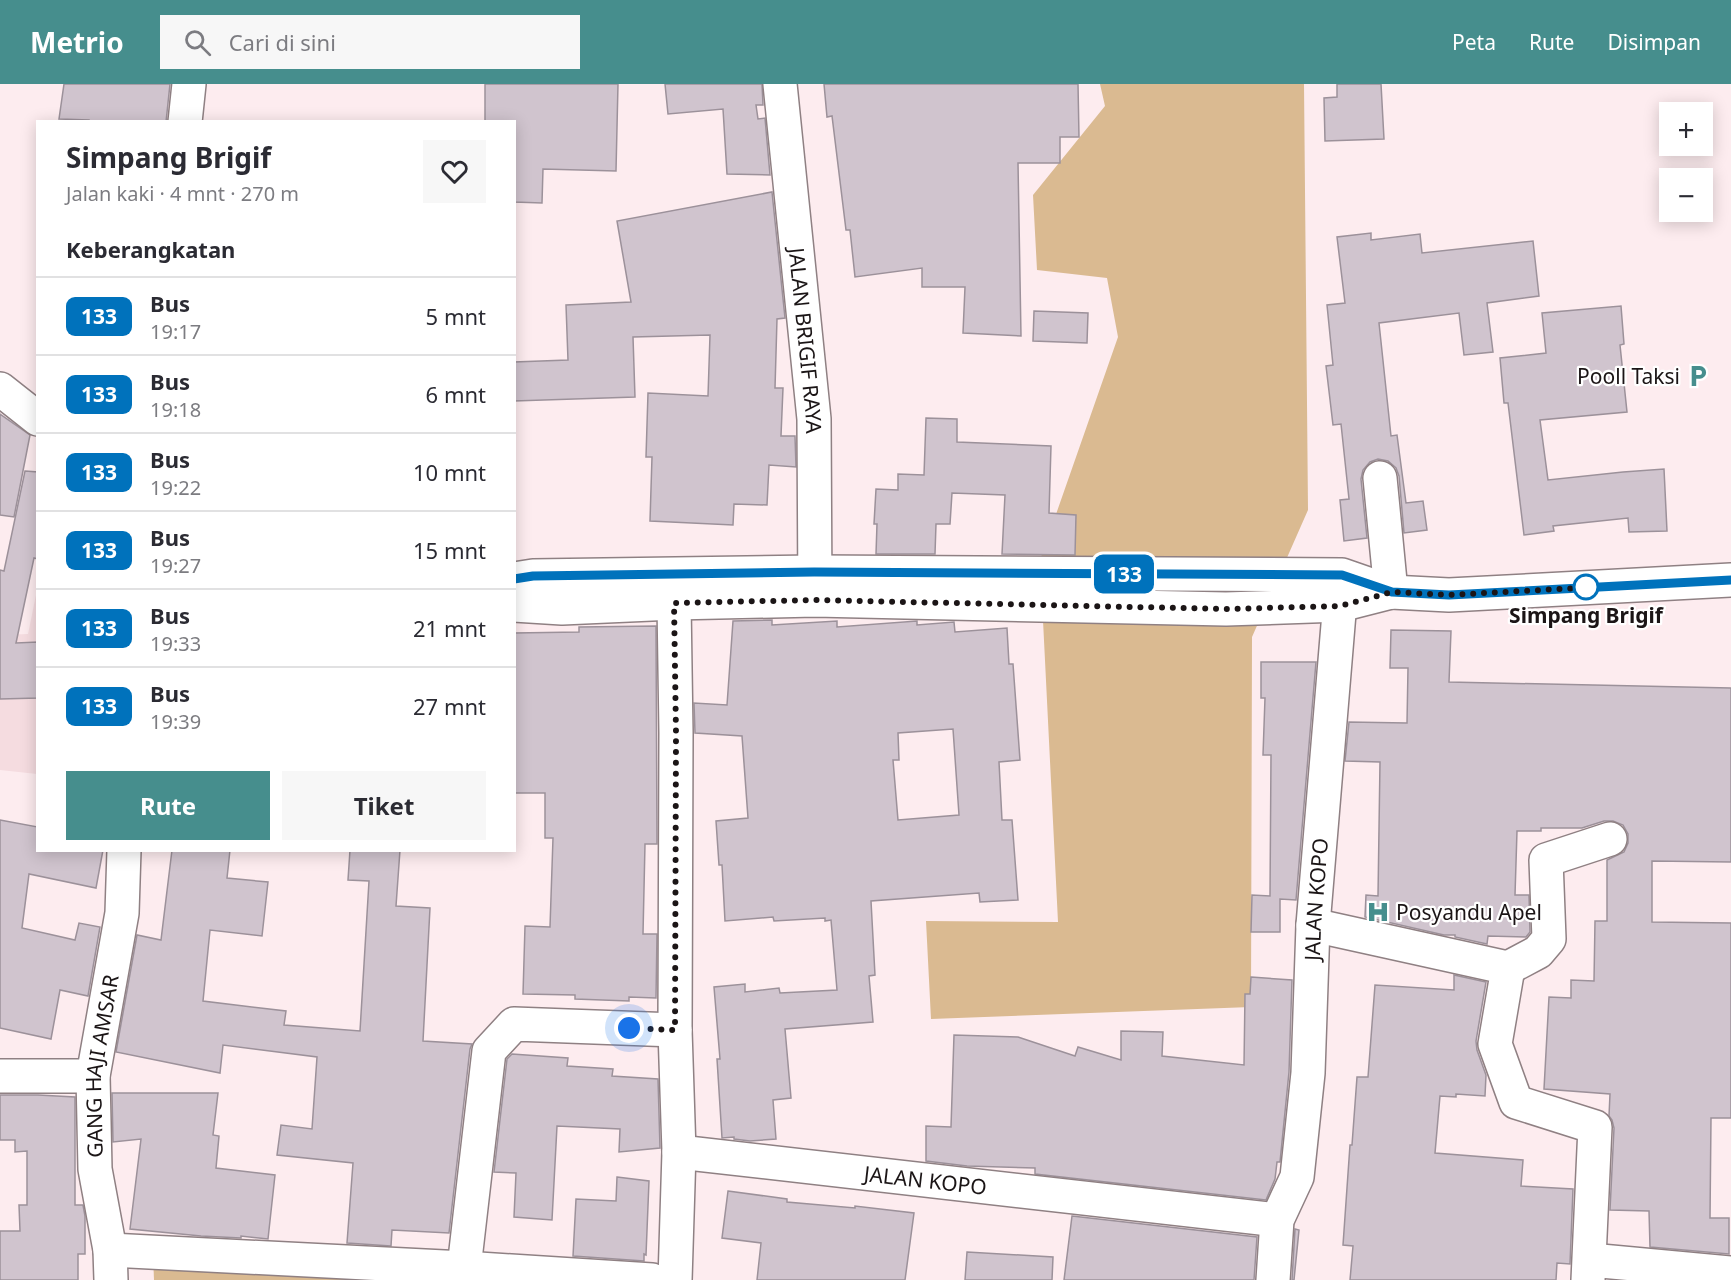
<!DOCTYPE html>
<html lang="id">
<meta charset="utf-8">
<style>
body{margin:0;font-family:"Noto Sans",sans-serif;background:#f7f7f7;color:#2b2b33;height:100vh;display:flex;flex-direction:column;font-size:22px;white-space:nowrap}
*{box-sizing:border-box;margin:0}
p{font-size:20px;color:#7c7c81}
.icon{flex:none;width:33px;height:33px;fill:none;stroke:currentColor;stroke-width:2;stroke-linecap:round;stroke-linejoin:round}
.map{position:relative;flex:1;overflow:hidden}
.drawer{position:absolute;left:36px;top:36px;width:480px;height:732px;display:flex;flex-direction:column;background:#fff;border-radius:0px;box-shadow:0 3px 15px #0003}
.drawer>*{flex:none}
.badge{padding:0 12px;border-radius:9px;font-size:21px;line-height:39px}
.buttons{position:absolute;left:1659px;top:18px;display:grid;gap:12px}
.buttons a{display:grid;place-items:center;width:54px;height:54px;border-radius:0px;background:#fff;box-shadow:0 3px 15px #0003;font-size:30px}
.you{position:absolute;width:30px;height:30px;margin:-15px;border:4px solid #fff;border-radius:50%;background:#1a73e8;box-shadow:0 0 0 9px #1a73e833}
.map>.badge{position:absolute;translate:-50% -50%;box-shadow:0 0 0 3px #fff}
h2{padding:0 30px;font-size:22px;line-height:54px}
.round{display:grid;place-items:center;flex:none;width:63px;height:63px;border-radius:0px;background:#f7f7f7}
.head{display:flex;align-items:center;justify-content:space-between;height:102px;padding:0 30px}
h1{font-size:28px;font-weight:700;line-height:45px}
.cta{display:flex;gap:12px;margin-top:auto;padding:12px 30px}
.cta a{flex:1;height:69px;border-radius:0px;background:#468e8d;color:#fff;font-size:24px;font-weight:700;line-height:69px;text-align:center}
.cta a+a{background:#f7f7f7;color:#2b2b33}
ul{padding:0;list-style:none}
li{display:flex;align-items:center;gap:18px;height:78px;padding:0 30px;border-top:2px solid #e1e1e2}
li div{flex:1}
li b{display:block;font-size:22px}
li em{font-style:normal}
li .badge{min-width:66px;font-weight:700;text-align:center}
header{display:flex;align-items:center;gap:36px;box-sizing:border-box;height:84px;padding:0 30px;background:#468e8d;color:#fff}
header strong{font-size:28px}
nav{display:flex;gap:33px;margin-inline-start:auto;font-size:21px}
.search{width:420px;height:54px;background:#f7f7f7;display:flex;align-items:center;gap:15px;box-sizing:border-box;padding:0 21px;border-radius:0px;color:#7c7c81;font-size:22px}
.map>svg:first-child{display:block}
</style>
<header>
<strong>Metrio</strong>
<div class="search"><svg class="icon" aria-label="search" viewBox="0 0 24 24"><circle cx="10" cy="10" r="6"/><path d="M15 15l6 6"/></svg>Cari di sini</div>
<nav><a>Peta</a><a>Rute</a><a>Disimpan</a></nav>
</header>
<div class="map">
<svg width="1731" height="1196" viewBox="0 0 1731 1196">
<rect width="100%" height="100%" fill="#fdecef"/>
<!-- built -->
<polygon fill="#f5dce0" points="37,506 37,690 0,686 0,551 28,550"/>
<!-- green -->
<g fill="#daba91">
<polygon points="1100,0 1304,0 1308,426 1252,553 1251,923 931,935 926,837 1058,838 1040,476 1118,253 1107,194 1037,186 1033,111 1105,22"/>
<polygon points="153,1170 530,1196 154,1196"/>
</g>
<!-- building -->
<g fill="#d0c4ce" stroke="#9c919a" stroke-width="1.5" fill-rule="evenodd">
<polygon points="64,0 170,0 166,38 89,38 89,36 59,35"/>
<polygon points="485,0 618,0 616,87 543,85 542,119 514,118 514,38 485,38"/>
<polygon points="665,0 762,0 763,21 756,21 758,35 765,34 770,91 727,90 723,25 668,30"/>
<polygon points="824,0 1078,0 1079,53 1060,53 1060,79 1018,79 1021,252 963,249 965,203 922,203 922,184 855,193 850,146 846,146 832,32 827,33"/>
<polygon points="1337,0 1381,0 1384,55 1325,57 1324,14 1337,13"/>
<polygon points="772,108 785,234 777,235 775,304 783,304 781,352 795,352 796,383 769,381 767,421 734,420 733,441 650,437 652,373 646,373 648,309 708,312 710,251 633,253 635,313 514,317 514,278 568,276 566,221 631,218 617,137"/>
<polygon points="1371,149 1371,156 1420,150 1422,169 1533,157 1539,212 1487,219 1493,268 1464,271 1459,229 1379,239 1391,352 1397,351 1406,419 1423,417 1427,446 1404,449 1399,392 1396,384 1388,377 1378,375 1370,378 1363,386 1361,395 1367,454 1344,457 1340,416 1349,415 1341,340 1333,341 1326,282 1333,281 1327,221 1345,219 1337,153"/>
<polygon points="1621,222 1624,260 1620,261 1627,328 1540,336 1548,396 1623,388 1664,385 1667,447 1629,448 1628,434 1553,442 1554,447 1524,451 1508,319 1504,319 1500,274 1546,269 1542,229"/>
<polygon points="1034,227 1088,229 1087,259 1033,257"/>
<polygon points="0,330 30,351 14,433 0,431"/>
<polygon points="926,334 957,335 957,358 1051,362 1049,429 1076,431 1075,471 1002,470 1005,411 952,409 950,440 936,440 935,470 876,470 877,440 874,440 876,405 898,406 898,390 924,391"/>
<polygon points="25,387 38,388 38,475 34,474 16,559 38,558 38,614 0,615 0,486 4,487"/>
<path d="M772,536V541L837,537V543L917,537V541L954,538L955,548L1007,544L1009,580H1013L1020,676L999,678L1002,736H1012L1018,816L980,818L979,809L871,817L875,891L869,892L873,938L785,945L791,1014L773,1016L776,1055L750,1057L734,1055V1053L722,1054L717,975H720L714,903L745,900V908L779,904L780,909L837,906L831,836L825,837V834L774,837L773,833L725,837L722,781H719L716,737L748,734L742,652L695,649L694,619L727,621L733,537ZM953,645L959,731L898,736L893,676H899L898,649Z"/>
<polygon points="656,542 657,760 645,760 643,850 657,850 656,914 629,913 629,917 575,915 575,911 523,910 525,842 550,843 553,754 545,754 545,709 514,709 514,549 579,548 579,543"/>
<polygon points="1391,546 1451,547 1449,598 1731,604 1731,778 1652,777 1652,838 1731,839 1731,1034 1711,1034 1710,1134 1729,1134 1729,1170 1650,1163 1649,1127 1610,1126 1614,1044 1612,1036 1609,1032 1610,1010 1544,1005 1549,913 1571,914 1571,896 1594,897 1595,837 1607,837 1607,776 1624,768 1628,759 1628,750 1623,741 1613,737 1604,737 1582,744 1541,744 1541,747 1517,747 1515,811 1529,811 1530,848 1526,853 1488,852 1487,860 1455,853 1455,851 1444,851 1365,833 1366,811 1378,812 1380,678 1345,677 1349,638 1407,639 1408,584 1390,584"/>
<polygon points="1261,578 1316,578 1296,816 1280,815 1280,848 1251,848 1252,811 1270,812 1271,671 1263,671 1265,614 1261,614"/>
<polygon points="0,736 38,743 38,766 103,766 96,804 29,790 22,844 75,856 79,839 100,843 88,912 60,906 51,955 0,944"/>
<polygon points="172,766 230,766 227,794 268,798 262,852 210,846 203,917 286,927 284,941 360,947 369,797 348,796 350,766 400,766 396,822 430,824 423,957 472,960 470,965 449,1149 392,1146 391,1162 347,1159 353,1079 277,1071 281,1041 312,1045 317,973 223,961 220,989 116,968 137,851 161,856"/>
<polygon points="1454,891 1486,898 1476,957 1477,966 1486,991 1485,1012 1456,1010 1456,1013 1440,1012 1435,1069 1523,1076 1521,1102 1573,1105 1570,1180 1557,1179 1556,1196 1350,1196 1353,1162 1343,1161 1350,1061 1352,1061 1357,993 1368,993 1375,901 1454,906"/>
<polygon points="1251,893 1292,896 1289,988 1280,1078 1277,1078 1275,1095 1266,1116 1035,1090 1035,1084 967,1082 926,1077 926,1042 951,1043 954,951 1018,953 1075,972 1078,963 1121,976 1121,947 1163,948 1162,972 1244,981 1245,910 1250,910"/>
<polygon points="512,970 568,974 567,982 613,985 612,992 658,995 660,1064 619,1068 620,1045 557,1042 552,1136 514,1133 516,1089 494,1088 507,975"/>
<polygon points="112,1009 218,1009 213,1051 219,1052 216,1084 275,1091 268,1155 241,1152 241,1154 201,1152 130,1145 141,1055 113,1058"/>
<polygon points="0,1011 38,1011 75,1013 75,1121 83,1121 85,1132 85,1170 78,1170 78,1196 0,1196 0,1147 20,1147 19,1121 27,1121 27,1067 15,1068 15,1056 0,1056"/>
<polygon points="617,1093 649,1097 646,1171 644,1170 644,1177 573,1172 576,1115 616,1117"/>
<polygon points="728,1107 787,1115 787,1118 855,1124 855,1122 914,1129 905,1196 757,1196 761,1159 722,1154"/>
<polygon points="1072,1132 1257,1153 1254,1196 1064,1196"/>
<polygon points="1295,1145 1299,1146 1294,1196 1292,1196"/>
<polygon points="967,1168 1053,1173 1052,1196 965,1196"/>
</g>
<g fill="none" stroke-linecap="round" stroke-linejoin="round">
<!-- minor casing -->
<g stroke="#8f8083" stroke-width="36">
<g id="minor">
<path id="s1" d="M780,0L814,335L815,515"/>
<polyline points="185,38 189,0"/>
<polyline points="1380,394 1391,508"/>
<polyline points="674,519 676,649 675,946 679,1068 675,1196"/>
<polyline points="1313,841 1508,884 1495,960 1516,1018 1595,1043 1588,1196"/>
<polyline points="1508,884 1538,868 1549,855 1546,776 1610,755"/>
<polyline points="0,992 93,992"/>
<path id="s2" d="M679,1068L1277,1136"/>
<polyline points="110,1166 464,1184 652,1196"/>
<polyline points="1590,1176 1731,1189"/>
<polyline points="464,1184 489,967 514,940 675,946"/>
<path id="s3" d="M111,1196L110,1166L95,1085L93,992L122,829L124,766"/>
<path id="s4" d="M1273,1196L1277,1136L1297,1093L1308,989L1313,841L1342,493"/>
</g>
</g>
<!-- major casing -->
<g stroke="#8f8083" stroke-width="36">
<g id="major">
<polyline points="0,305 38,335"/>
<polyline points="514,495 533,492 814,488 1342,491 1391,508 1449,511 1731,496"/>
<polyline points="514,521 562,524 674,519 815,516 1226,525 1340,521 1391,508"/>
</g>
</g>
<!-- minor -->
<use href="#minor" stroke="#fff" stroke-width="33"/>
<!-- major -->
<use href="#major" stroke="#fff" stroke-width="33"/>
</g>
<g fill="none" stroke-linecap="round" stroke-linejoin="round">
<!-- line casing -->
<g stroke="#fff" stroke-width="14">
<polyline id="line" points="514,495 533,492 814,488 1342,491 1392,508 1449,511 1731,496"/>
</g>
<!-- line -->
<use href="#line" stroke="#0072bc" stroke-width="9"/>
<!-- walk -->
<polyline stroke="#1b1516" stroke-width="6" stroke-dasharray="0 10.8" points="629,944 675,946 676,649 674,519 815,516 1226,525 1340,522 1392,508 1449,511 1597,503 1586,503"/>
</g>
<!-- icons -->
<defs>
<g id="parking-bare" transform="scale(1.8)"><path d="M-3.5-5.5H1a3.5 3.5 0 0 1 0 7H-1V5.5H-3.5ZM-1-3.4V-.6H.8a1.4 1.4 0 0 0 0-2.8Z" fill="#468e8d" stroke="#fff" stroke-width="2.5" paint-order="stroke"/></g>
<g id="hospital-bare" transform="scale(1.8)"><path d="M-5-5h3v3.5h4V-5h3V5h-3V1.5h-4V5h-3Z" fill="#468e8d" stroke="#fff" stroke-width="2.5" paint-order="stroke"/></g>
</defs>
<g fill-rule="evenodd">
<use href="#parking-bare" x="1698" y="292"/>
<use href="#hospital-bare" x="1378" y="828"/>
</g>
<!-- markers -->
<circle fill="#fff" stroke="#0072bc" stroke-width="3" cx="1586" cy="503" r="12"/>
<g text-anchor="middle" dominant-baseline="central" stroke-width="4.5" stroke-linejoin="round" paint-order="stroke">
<!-- street labels -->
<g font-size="21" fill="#1b1516" stroke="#fff">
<text stroke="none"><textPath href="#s1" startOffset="258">JALAN BRIGIF RAYA</textPath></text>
<text stroke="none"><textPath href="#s4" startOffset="386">JALAN KOPO</textPath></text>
<text stroke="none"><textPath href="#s3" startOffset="216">GANG HAJI AMSAR</textPath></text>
<text stroke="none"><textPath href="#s2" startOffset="248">JALAN KOPO</textPath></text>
</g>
<!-- poi labels -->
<g font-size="21" fill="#1b1516" stroke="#fff" text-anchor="end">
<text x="1680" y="292">Pooll Taksi</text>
<text x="1396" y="828" text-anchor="start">Posyandu Apel</text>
</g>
<!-- stop labels -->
<g font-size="21" font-weight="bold" fill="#1b1516" stroke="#fff">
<text x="1586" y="531">Simpang Brigif</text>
</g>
</g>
</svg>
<div class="buttons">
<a>+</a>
<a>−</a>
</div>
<div class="you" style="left:629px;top:944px"></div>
<b class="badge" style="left:1124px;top:490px;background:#0072bc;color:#fff">133</b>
<section class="drawer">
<div class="head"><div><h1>Simpang Brigif</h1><p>Jalan kaki · 4 mnt · 270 m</p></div><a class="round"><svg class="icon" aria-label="heart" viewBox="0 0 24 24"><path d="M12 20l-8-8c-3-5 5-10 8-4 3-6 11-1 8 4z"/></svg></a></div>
<h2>Keberangkatan</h2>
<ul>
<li><span class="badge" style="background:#0072bc;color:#fff">133</span><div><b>Bus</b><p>19:17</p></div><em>5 mnt</em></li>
<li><span class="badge" style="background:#0072bc;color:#fff">133</span><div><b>Bus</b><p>19:18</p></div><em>6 mnt</em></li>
<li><span class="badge" style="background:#0072bc;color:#fff">133</span><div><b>Bus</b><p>19:22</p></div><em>10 mnt</em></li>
<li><span class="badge" style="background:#0072bc;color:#fff">133</span><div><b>Bus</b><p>19:27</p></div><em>15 mnt</em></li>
<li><span class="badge" style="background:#0072bc;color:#fff">133</span><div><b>Bus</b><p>19:33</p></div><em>21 mnt</em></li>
<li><span class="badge" style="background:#0072bc;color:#fff">133</span><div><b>Bus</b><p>19:39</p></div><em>27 mnt</em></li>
</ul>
<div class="cta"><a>Rute</a><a>Tiket</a></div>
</section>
</div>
